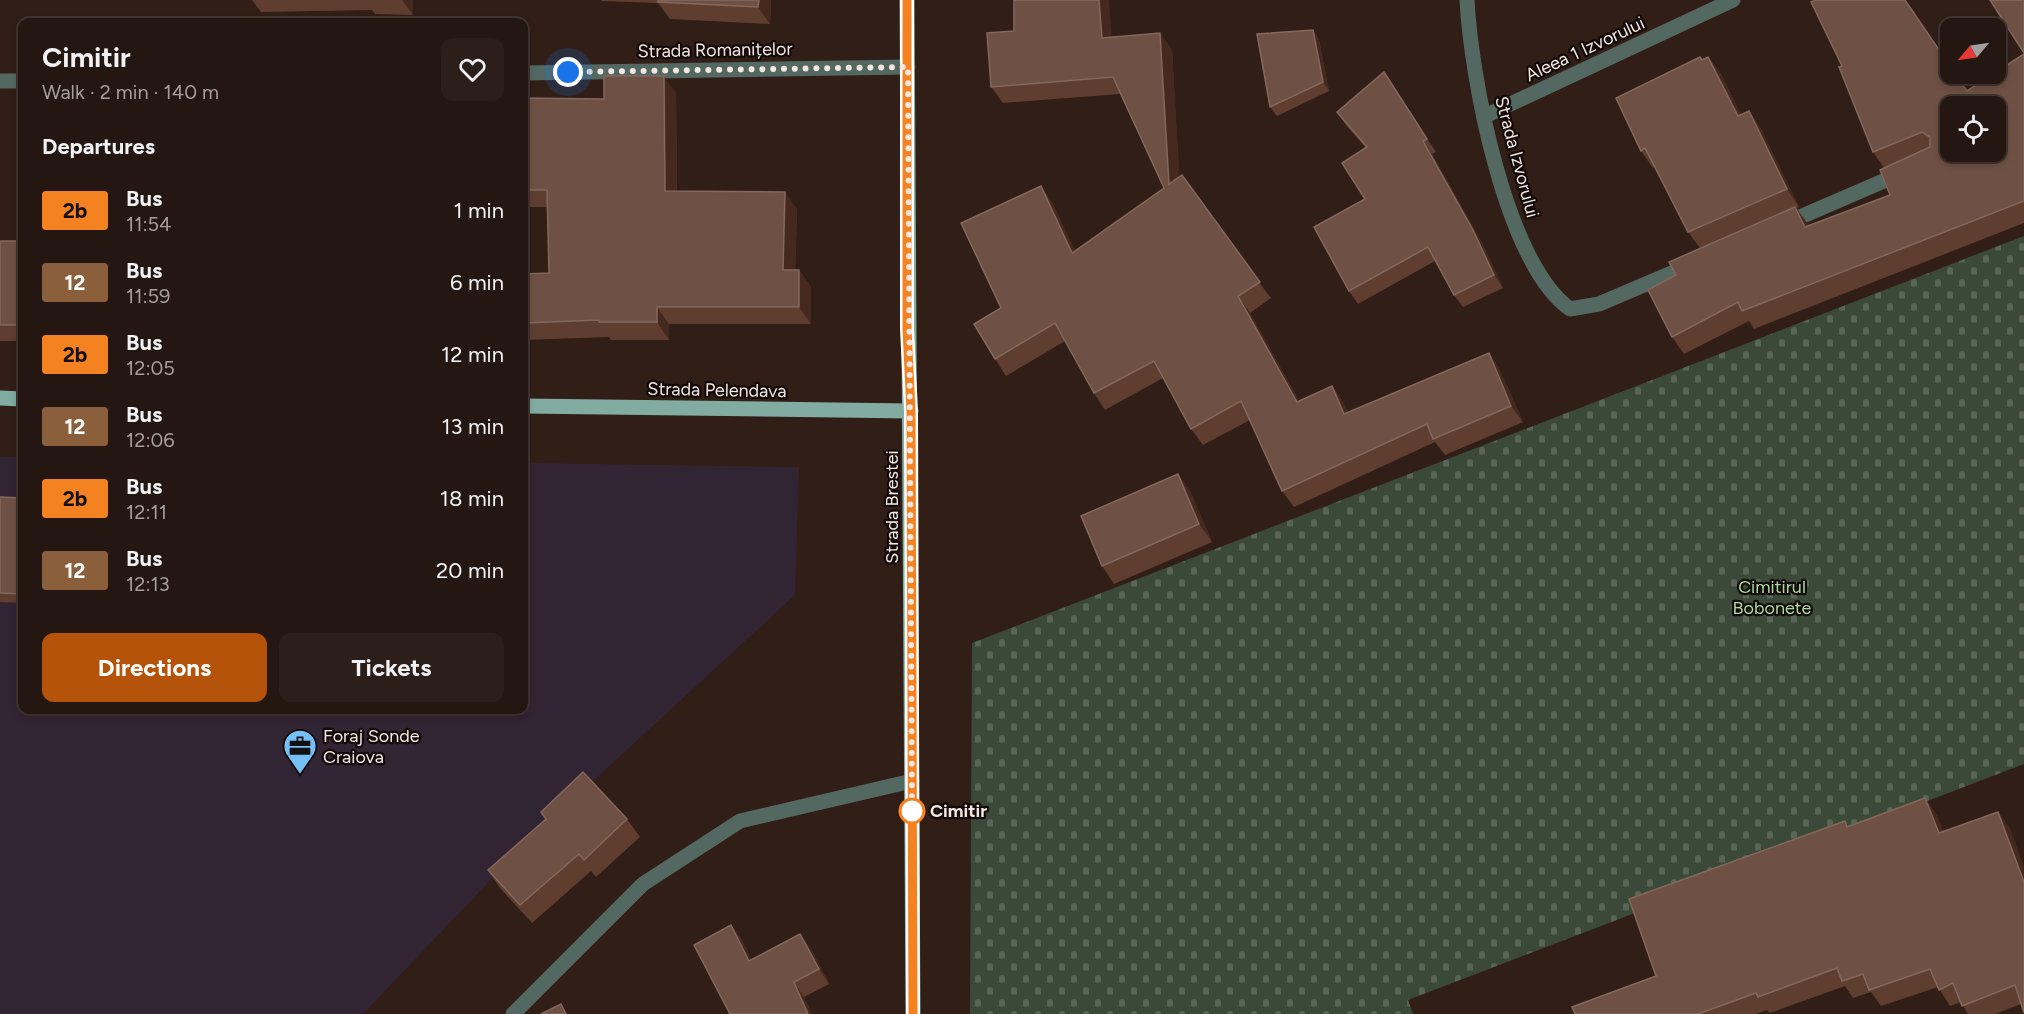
<!DOCTYPE html>
<meta charset="utf-8">
<style>
body{margin:0;font-family:Figtree,sans-serif;background:#2c1f1a;color:#f1f3f6;height:100vh;display:flex;flex-direction:column;font-size:22px;white-space:nowrap}
*{box-sizing:border-box;margin:0}
p{font-size:20px;color:#a39f9f}
.icon{flex:none;width:33px;height:33px;fill:none;stroke:currentColor;stroke-width:2;stroke-linecap:round;stroke-linejoin:round}
.map{position:relative;flex:1;overflow:hidden}
.panel{position:absolute;left:18px;top:18px;width:510px;height:696px;display:flex;flex-direction:column;background:#241611;border-radius:12px;box-shadow:0 3px 9px #0003,0 0 0 2px #413531}
.panel>*{flex:none}
.badge{padding:0 12px;border-radius:4px;font-size:21px;line-height:39px}
.needle{width:39px;rotate:241deg}
.fabs{position:absolute;left:1940px;top:18px;display:grid;gap:12px}
.fabs a{display:grid;place-items:center;width:66px;height:66px;border-radius:12px;background:#241611;box-shadow:0 3px 9px #0003,0 0 0 2px #413531;font-size:30px}
.you{position:absolute;width:30px;height:30px;margin:-15px;border:4px solid #fff;border-radius:50%;background:#1a73e8;box-shadow:0 0 0 9px #1a73e833}
.map>.badge{position:absolute;translate:-50% -50%;box-shadow:0 0 0 3px #fff}
h2{padding:0 24px;font-size:22px;line-height:54px}
.round{display:grid;place-items:center;flex:none;width:63px;height:63px;border-radius:12px;background:#2c1f1a}
.overview{display:flex;align-items:center;justify-content:space-between;height:102px;padding:0 24px}
h1{font-size:28px;font-weight:700;line-height:45px}
.action{display:flex;gap:12px;margin-top:auto;padding:12px 24px}
.action a{flex:1;height:69px;border-radius:12px;background:#b45309;color:#fff;font-size:24px;font-weight:700;line-height:69px;text-align:center}
.action a+a{background:#2c1f1a;color:#f1f3f6}
ul{padding:0;list-style:none}
li{display:flex;align-items:center;gap:18px;height:72px;padding:0 24px}
li div{flex:1}
li b{display:block;font-size:22px}
li em{font-style:normal}
li .badge{min-width:66px;font-weight:700;text-align:center}
.map>svg:first-child{display:block}
</style>
<div class="map">
<svg width="2024" height="1014" viewBox="0 0 2024 1014">
<defs>
<pattern id="cemetery-stones" width="16" height="16" patternUnits="userSpaceOnUse" patternTransform="scale(1.5)"><rect width="16" height="16" fill="#3b4a38"/><path d="M2 7V4a2 2 0 0 1 4 0v3zM10 15v-3a2 2 0 0 1 4 0v3z" fill="#586455"/></pattern>
</defs>
<rect width="100%" height="100%" fill="#301e17"/>
<!-- commercial -->
<polygon fill="#322533" points="0,457 22,457 22,710 524,710 524,463 799,467 795,595 528,841 363,1014 0,1014"/>
<!-- cemetery -->
<polygon fill="url(#cemetery-stones)" points="2024,236 2024,764 1408,1000 1413,1014 970,1014 972,643"/>
<g fill="none" stroke-linecap="round" stroke-linejoin="round">
<!-- minor -->
<g stroke="#546862" stroke-width="15">
<path d="M1467,0C1471,77 1505,262 1570,309L1599,304L1693,264"/>
<polyline points="524,73 908,67"/>
<polyline points="0,81 22,81"/>
<polyline points="1485,116 1733,0"/>
<polyline points="1784,224 1902,173"/>
<polyline points="513,1014 643,884 740,821 912,781"/>
</g>
<!-- major -->
<g stroke="#82aca1" stroke-width="15">
<polyline points="907,0 913,1014"/>
<polyline points="0,398 22,399"/>
<polyline points="524,406 911,411"/>
</g>
</g>
<!-- wall -->
<g fill="#5f3e30">
<polygon points="252,0 413,0 413,15 375,14 372,10 261,12"/>
<polygon points="601,0 771,0 770,24 670,19 658,3 602,1"/>
<polygon points="1313,30 1319,40 1329,91 1277,116 1270,107"/>
<polygon points="1014,31 1112,37 1160,33 1172,50 1179,177 1271,298 1250,313 1299,401 1332,386 1343,402 1348,413 1489,353 1500,370 1523,422 1445,455 1435,442 1294,507 1282,491 1250,420 1203,445 1191,429 1163,378 1105,410 1094,393 1065,341 1006,376 995,359 1001,308 1052,202 1075,251 1164,188 1120,94 1003,103 991,87"/>
<polygon points="2024,54 2024,223 1754,329 1749,321 1684,354 1672,337 1676,275 1700,248 1688,232 1655,167 1653,168 1641,151 1700,57 1702,59 1708,57 1721,74 1741,115 1749,111 1761,129 1799,207 1796,208 1809,226 1890,195 1884,168 1873,152"/>
<polygon points="1384,72 1436,152 1432,154 1482,243 1503,288 1463,307 1454,295 1435,261 1358,304 1349,291 1365,199 1365,147 1346,125 1337,112"/>
<polygon points="676,93 677,191 797,209 795,270 799,270 811,287 811,324 669,324 669,340 611,340 609,337 524,340 524,274 549,273 547,207 524,207 524,98 604,99"/>
<polygon points="0,241 19,241 22,244 22,341 0,341"/>
<polygon points="1178,474 1190,491 1212,542 1114,584 1102,566"/>
<polygon points="0,497 22,498 22,603 0,602"/>
<polygon points="1925,798 1936,814 1943,831 2010,828 2021,1004 1995,1014 1968,1014 1961,1002 1950,1006 1938,987 1881,1006 1871,992 1853,998 1845,986 1770,1013 1767,1010 1756,1014 1575,1014 1656,976 1849,826"/>
<polygon points="541,812 627,819 640,837 596,877 591,871 532,923 500,888 488,870 546,819"/>
<polygon points="731,925 742,940 751,960 800,934 811,949 829,984 804,997 812,1014 730,1014"/>
</g>
<!-- shaded-wall -->
<g fill="#46291e">
<polygon points="402,0 413,0 413,15"/>
<polygon points="759,0 771,0 770,24 758,7"/>
<polygon points="1099,0 1109,0 1113,54 1102,38"/>
<polygon points="1313,30 1319,40 1329,91 1323,82"/>
<polygon points="1160,33 1172,50 1181,200 1169,184"/>
<polygon points="1708,57 1721,74 1750,134 1738,116"/>
<polygon points="1384,72 1393,85 1436,152 1427,139"/>
<polygon points="664,76 676,93 677,208 665,191"/>
<polygon points="1749,111 1761,129 1799,207 1787,189"/>
<polygon points="1423,141 1432,154 1482,243 1503,288 1494,275"/>
<polygon points="1041,186 1052,202 1084,269 1072,253"/>
<polygon points="785,192 797,209 795,287 783,270"/>
<polygon points="1795,207 1808,224 1818,245 1805,227"/>
<polygon points="799,270 811,287 811,324 799,307"/>
<polygon points="1238,296 1250,313 1308,418 1297,402"/>
<polygon points="657,307 669,324 669,340 657,322"/>
<polygon points="20,319 22,323 22,329 20,325"/>
<polygon points="1489,353 1500,370 1523,422 1511,406"/>
<polygon points="1332,386 1343,402 1356,431 1344,414"/>
<polygon points="1178,474 1190,491 1212,542 1199,524"/>
<polygon points="1925,798 1936,814 1950,849 1939,833"/>
<polygon points="1998,812 2010,828 2024,867 2024,882"/>
<polygon points="731,925 742,940 759,975 749,961"/>
<polygon points="800,934 811,949 829,984 819,969"/>
<polygon points="794,982 804,997 812,1014 808,1014"/>
</g>
<!-- building -->
<g fill="#6f5044" stroke="#84685d" stroke-width="1.5" fill-rule="evenodd">
<polygon points="658,0 759,0 758,7 658,2"/>
<polygon points="1014,0 1099,0 1102,38 1160,33 1169,184 1182,175 1260,282 1238,296 1297,402 1332,386 1344,414 1489,353 1511,406 1433,439 1427,424 1282,491 1241,401 1191,429 1154,361 1094,393 1055,323 995,359 974,324 1001,308 961,223 1041,186 1072,253 1164,188 1113,77 991,87 987,33 1014,31"/>
<path d="M1816,0H1905L1950,66V74H1955L1967,91L2024,54V201L1742,311L1738,302L1672,337L1648,290L1676,275L1669,262L1795,207L1805,227L1890,195L1880,170L1930,147V137L1922,132L1873,152L1839,67L1842,66L1811,2ZM1950,106H1995V152H1950Z"/>
<polygon points="1990,0 2024,0 2024,53"/>
<polygon points="1313,30 1323,82 1270,107 1257,34"/>
<polygon points="1700,57 1702,60 1708,57 1738,116 1749,111 1787,189 1688,232 1645,148 1641,151 1616,98"/>
<polygon points="1384,72 1427,139 1423,141 1473,230 1494,275 1454,295 1428,247 1349,291 1314,227 1365,199 1342,163 1367,147 1337,112"/>
<polygon points="604,76 664,76 665,191 785,192 783,270 799,270 799,307 657,307 657,322 599,322 599,320 524,323 524,274 549,273 547,190 524,190 524,98 604,99"/>
<polygon points="0,241 19,241 19,244 22,244 22,319 20,319 20,325 0,325"/>
<polygon points="1178,474 1199,524 1102,566 1081,516"/>
<polygon points="0,497 22,498 22,594 0,593"/>
<polygon points="583,772 627,819 584,860 579,854 520,905 488,870 546,819 541,812"/>
<polygon points="1925,798 1939,833 1998,812 2024,882 2024,1013 2015,985 1962,1006 1953,983 1939,990 1930,969 1869,990 1863,974 1842,981 1837,968 1758,997 1756,993 1698,1014 1575,1014 1572,1007 1656,976 1629,899 1845,821 1847,827"/>
<polygon points="731,925 749,961 800,934 819,969 794,982 808,1014 730,1014 694,945"/>
<polygon points="561,1004 566,1014 541,1014"/>
</g>
<g fill="none" stroke-linecap="round" stroke-linejoin="round">
<!-- line casing -->
<g stroke="#fff" stroke-width="14">
<polyline id="line" points="907,0 907,329 911,411 913,1014"/>
</g>
<!-- line -->
<use href="#line" stroke="#f58220" stroke-width="9"/>
<!-- walk -->
<polyline stroke="#f5e7e3" stroke-width="6" stroke-dasharray="0 10.8" points="568,72 908,67 912,811"/>
</g>
<!-- icons -->
<defs>
<g id="office-pin" transform="scale(1.725)"><path d="M0 17L-7.5 6A9.5 9.5 0 1 1 7.5 6Z" fill="#75c0f6" stroke="#120a08"/><path d="M-6-3h4V-5.5h4V-3h4V5H-6ZM-1-4.5V-3h2v-1.5ZM-6 0V1H6V0Z" fill="#111"/></g>
</defs>
<g fill-rule="evenodd">
<use href="#office-pin" x="300" y="746"/>
</g>
<!-- markers -->
<circle fill="#fff" stroke="#f58220" stroke-width="3" cx="912" cy="811" r="12"/>
<g text-anchor="middle" dominant-baseline="central" stroke-width="4.5" stroke-linejoin="round" paint-order="stroke">
<!-- street labels -->
<g font-size="18" fill="#f5e7e3" stroke="#120a08">
<text transform="translate(1585 49) rotate(-25)">Aleea 1 Izvorului</text>
<text transform="translate(715 50) rotate(-1)">Strada Romanițelor</text>
<text transform="translate(1517 157) rotate(75)">Strada Izvorului</text>
<text transform="translate(717 390) rotate(1)">Strada Pelendava</text>
<text transform="translate(892 507) rotate(-90)">Strada Brestei</text>
</g>
<!-- park labels -->
<g font-size="18" fill="#acd8a2" stroke="#120a08">
<text x="1772" y="587">Cimitirul<tspan x="1772" dy="21">Bobonete</tspan></text>
</g>
<!-- poi labels -->
<g font-size="18" fill="#f5e7e3" stroke="#120a08" text-anchor="start">
<text x="323" y="736">Foraj Sonde<tspan x="323" dy="21">Craiova</tspan></text>
</g>
<!-- stop labels -->
<g font-size="18" font-weight="bold" fill="#f5e7e3" stroke="#120a08" text-anchor="start">
<text x="930" y="811">Cimitir</text>
</g>
</g>
</svg>
<div class="fabs">
<a><svg class="needle" viewBox="-14 -14 28 28"><path d="M0-13l5 13h-10z" fill="#e53935"/><path d="M0 13l5-13h-10z" fill="#a39f9f"/></svg></a>
<a><svg class="icon" aria-label="locate" viewBox="0 0 24 24"><circle cx="12" cy="12" r="6"/><path d="M12 2v4M12 18v4M2 12h4M18 12h4"/></svg></a>
</div>
<div class="you" style="left:568px;top:72px"></div>
<section class="panel">
<div class="overview"><div><h1>Cimitir</h1><p>Walk · 2 min · 140 m</p></div><a class="round"><svg class="icon" aria-label="heart" viewBox="0 0 24 24"><path d="M12 20l-8-8c-3-5 5-10 8-4 3-6 11-1 8 4z"/></svg></a></div>
<h2>Departures</h2>
<ul>
<li><span class="badge" style="background:#f58220;color:#111">2b</span><div><b>Bus</b><p>11:54</p></div><em>1 min</em></li>
<li><span class="badge" style="background:#8b5e3c;color:#fff">12</span><div><b>Bus</b><p>11:59</p></div><em>6 min</em></li>
<li><span class="badge" style="background:#f58220;color:#111">2b</span><div><b>Bus</b><p>12:05</p></div><em>12 min</em></li>
<li><span class="badge" style="background:#8b5e3c;color:#fff">12</span><div><b>Bus</b><p>12:06</p></div><em>13 min</em></li>
<li><span class="badge" style="background:#f58220;color:#111">2b</span><div><b>Bus</b><p>12:11</p></div><em>18 min</em></li>
<li><span class="badge" style="background:#8b5e3c;color:#fff">12</span><div><b>Bus</b><p>12:13</p></div><em>20 min</em></li>
</ul>
<div class="action"><a>Directions</a><a>Tickets</a></div>
</section>
</div>
